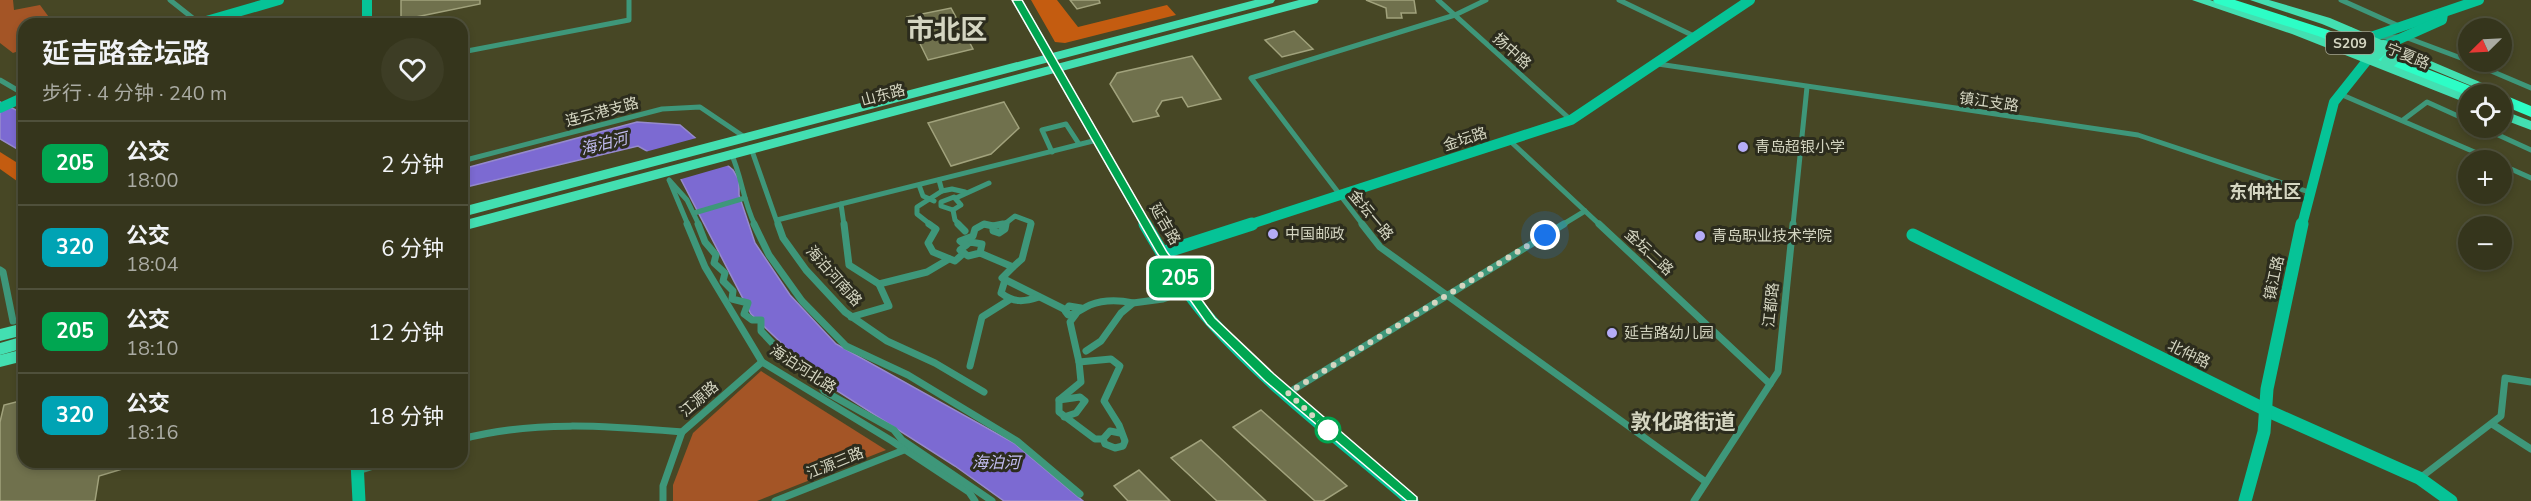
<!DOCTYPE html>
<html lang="zh">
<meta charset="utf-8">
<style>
body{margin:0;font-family:"Nunito Sans","Noto Sans SC",sans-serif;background:#3d3d25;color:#f1f3f6;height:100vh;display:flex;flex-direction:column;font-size:22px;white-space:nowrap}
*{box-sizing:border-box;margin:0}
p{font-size:20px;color:#aaaba3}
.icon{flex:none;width:33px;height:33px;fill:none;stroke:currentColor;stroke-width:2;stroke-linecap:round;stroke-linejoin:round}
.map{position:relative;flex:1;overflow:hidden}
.drawer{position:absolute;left:18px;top:18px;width:450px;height:450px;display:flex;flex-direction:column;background:#35351c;border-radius:18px;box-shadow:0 3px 9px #0003,0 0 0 2px #4f503b}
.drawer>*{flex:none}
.badge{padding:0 12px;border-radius:9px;font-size:21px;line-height:39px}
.needle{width:39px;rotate:246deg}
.tools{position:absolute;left:2458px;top:18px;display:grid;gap:12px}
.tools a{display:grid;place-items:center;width:54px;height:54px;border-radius:50%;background:#35351c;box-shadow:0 3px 9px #0003,0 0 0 2px #4f503b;font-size:30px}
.you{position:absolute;width:30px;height:30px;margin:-15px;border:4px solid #fff;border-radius:50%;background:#1a73e8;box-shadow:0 0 0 9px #1a73e833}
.map>.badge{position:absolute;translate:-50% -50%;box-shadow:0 0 0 3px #fff}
.round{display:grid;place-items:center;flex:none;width:63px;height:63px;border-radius:32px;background:#3d3d25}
.headline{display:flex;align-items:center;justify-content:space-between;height:102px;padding:0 24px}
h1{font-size:28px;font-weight:600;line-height:45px}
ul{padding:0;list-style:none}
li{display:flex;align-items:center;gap:18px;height:84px;padding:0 24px;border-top:2px solid #4f503b}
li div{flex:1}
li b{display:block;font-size:22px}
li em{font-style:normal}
li .badge{min-width:66px;font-weight:700;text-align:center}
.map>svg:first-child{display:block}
</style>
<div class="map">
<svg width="2531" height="501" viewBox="0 0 2531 501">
<rect width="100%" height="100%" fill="#474725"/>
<!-- green -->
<g fill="#a45526">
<polygon points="0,0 13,0 14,10 40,5 54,24 24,24 24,49 13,53 0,43"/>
<polygon points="761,371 886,450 757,501 673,501 673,485 693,433"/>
</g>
<!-- forest -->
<g fill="#c45c10">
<polygon points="1031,0 1057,0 1078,27 1167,5 1176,15 1065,43 1055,42"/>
<polygon points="0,152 24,167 24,186 0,169"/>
</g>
<!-- water -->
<g fill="#7c6ad2" stroke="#968acd" stroke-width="1.5">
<polygon points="0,102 24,114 24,153 0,139"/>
<polygon points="637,122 680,125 733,170 739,180 739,195 755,243 790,295 836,344 1014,443 1083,501 1004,501 955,466 820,380 751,314 674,166 638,146 462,188 462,169"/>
</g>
<!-- pier -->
<polygon fill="#474725" points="700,137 730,165 678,180 672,168 645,152"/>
<!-- building -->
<g fill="#70714d" stroke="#a1a27c" stroke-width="1.5">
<polygon points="401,0 480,0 480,4 401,20"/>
<polygon points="1070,0 1099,0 1100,3 1077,9"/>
<polygon points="1366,0 1414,0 1416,13 1401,13 1402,18 1387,18 1386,8"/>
<polygon points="951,8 973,49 928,60 907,17"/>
<polygon points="1294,31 1313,49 1282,57 1265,40"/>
<polygon points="1192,56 1221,99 1188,107 1182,97 1162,101 1156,111 1159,116 1133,122 1110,84 1117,73"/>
<polygon points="1004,102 1019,128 991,154 951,166 928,123"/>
<polygon points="24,400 24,462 138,462 139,464 99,476 95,501 0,501 0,422 4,405"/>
<polygon points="1261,410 1347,486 1323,501 1315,501 1233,427"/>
<polygon points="1201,440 1266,501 1217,501 1171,458"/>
<polygon points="1139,470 1170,501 1128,501 1114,486"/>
</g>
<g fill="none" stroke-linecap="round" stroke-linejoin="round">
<!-- street-far1 -->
<g stroke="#3e977a" stroke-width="5">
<polyline points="170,0 199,23"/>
<polyline points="1438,0 1571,120"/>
<polyline points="1619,0 1696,37"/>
<polyline points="2341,0 2399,26"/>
<polyline points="2378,37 2405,37 2469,61"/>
<polyline points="462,52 629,20 629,0"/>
<polyline points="2470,62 2531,88"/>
<polyline points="1658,64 2138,135 2309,192"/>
<polyline points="0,80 24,94"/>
<polyline points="2340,94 2493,160"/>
<polyline points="2403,120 2427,102 2469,121"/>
<polyline points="2483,128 2531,150"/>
<polyline points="1509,140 1600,225"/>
<polyline points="751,148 778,225"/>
<polyline points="1052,152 1042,130 1066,124 1079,144"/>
<path d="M731,153C742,177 743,201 755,225"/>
<polyline points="462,161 662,109 700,107 743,136"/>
<polyline points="2502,165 2531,178"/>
<polyline points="669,180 687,200 699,225"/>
<polyline points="939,180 942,191 952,189 965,192"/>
<polyline points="670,182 688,225"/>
<polyline points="919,185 923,196 934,201"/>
<polygon points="954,197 961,205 953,210 941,206 941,202"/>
<polyline points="956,198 989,183"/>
<polyline points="841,204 844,225"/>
<polyline points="953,210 955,220 960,225"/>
<polyline points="694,213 745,198"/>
<polyline points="777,220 1097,140"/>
<polyline points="1006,223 1015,216 1031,222 1030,225"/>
<polyline points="931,225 917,214 917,207 942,191"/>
<polyline points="982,225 989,225"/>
<polyline points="997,225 1006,223"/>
<polyline points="1363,225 1251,78 1455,15 1486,0"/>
<polyline points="1562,225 1585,211"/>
<polyline points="1793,225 1807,87"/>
</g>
<!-- street -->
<g stroke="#3e977a" stroke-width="7">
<polyline points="687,224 705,267 762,362 892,441 969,492 975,501"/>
<polyline points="698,224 705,242 716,255 714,263 725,273 723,281 733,291 732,299 748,303 744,314 752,320 761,320 761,331 788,360 816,378 824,391 894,430 902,440 992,501"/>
<polyline points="754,224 769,255 802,301 846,346 908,375 1017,441 1080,494"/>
<polyline points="778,224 783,238 806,270 845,312 887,341 935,363 984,392"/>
<polyline points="844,224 849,265 879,284 927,272 949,259"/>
<polyline points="929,224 936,229 928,243 933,252 955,261 964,253"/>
<polyline points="958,224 965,231"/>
<polyline points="1003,224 993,226 993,231 999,233 1005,229 1006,224"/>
<polyline points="1362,224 1380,247 1706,482"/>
<polyline points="1599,224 1770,384"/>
<polygon points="970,242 982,244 980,253 968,256 960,250"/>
<polyline points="966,245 960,241 973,236 975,229 984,224 993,226"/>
<polyline points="980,253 1013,267 1002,278 1066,310"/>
<polyline points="1013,267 1022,259 1031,224"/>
<polyline points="0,270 3,272 13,321"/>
<path d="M1005,280L1001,293C1014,303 1024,302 1039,297"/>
<path d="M1081,308L1069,306L1065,311L1068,315C1077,314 1081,309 1090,305C1103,300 1119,300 1133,303"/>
<polyline points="1076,314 1070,322 1079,362"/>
<polyline points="851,317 889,306 879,284"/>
<polyline points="1086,351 1101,341 1121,313 1133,303 1163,299 1188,290"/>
<polygon points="1111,359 1120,366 1104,401 1119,425 1125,441 1123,446 1115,448 1105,444 1103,439 1095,439 1059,412 1059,400 1081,382 1079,362"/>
<polyline points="970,366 982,317 1009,300"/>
<polyline points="1288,393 1564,224"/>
<polyline points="1059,400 1080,397 1085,401 1076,413 1064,417"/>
<polyline points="2492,424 2531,449"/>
<path d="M462,439C535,420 607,426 682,432"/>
<polyline points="1103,439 1110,431 1120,433"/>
<polyline points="358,471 386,462"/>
<polyline points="2420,478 2501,416 2505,378 2531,382"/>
<polyline points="663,501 663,486 682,432 762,362"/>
<polyline points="775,501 904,450"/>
<polyline points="1694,501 1778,372 1793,224"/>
</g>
<!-- secondary-far1 -->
<g stroke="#06c397" stroke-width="10">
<polyline points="367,0 367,24"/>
<polyline points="1017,0 1146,225"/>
<polyline points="196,24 279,0"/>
<polyline points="2368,38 2479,0"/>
<polyline points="2386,45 2442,20 2443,14"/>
<polyline points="0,108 24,97"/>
<polyline points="1248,225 1571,120 1750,0"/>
<polyline points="2302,225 2334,102 2369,58"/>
</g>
<!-- secondary -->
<g stroke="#06c397" stroke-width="13">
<path d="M1145,224C1164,257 1186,293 1212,322C1271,388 1345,443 1412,501"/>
<polyline points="1913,235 2266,410 2419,478 2451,501"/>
<polyline points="1162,253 1252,224"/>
<polyline points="357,462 359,501"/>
<polyline points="2245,501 2264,432 2267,389 2302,224"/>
</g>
<!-- primary -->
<g fill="#43dfb1" fill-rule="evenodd">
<polygon points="1255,0 1275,0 1273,3 462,217 462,207"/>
<polygon points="1299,0 1319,0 1317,3 462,231 462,221"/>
<polygon points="2192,0 2210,0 2300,28 2469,95 2469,104 2292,34"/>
<polygon points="2250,0 2269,0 2330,18 2508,94 2502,98 2502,94 2491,94 2322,24"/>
<polygon points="2502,110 2531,121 2531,130 2502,119"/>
<polygon points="24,323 24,335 0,341 0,329"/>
<polygon points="24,336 24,348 0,355 0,343"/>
<polygon points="24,349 24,361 0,367 0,355"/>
</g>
<!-- highway -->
<g fill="#2dfdc6" fill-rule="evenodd">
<polygon points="2213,0 2235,0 2328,30 2483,91 2485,94 2469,96 2318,36 2215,3"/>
<polygon points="2501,94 2502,94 2531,106 2531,117 2502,105"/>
</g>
<!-- primary-bridge -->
<g stroke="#43dfb1" stroke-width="14">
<polyline points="2339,44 2349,34"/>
<polyline points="2355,49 2364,40"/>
<polyline points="2372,56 2383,47"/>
<polyline points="2388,62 2398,53"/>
</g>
</g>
<!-- line -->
<polygon fill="#00a651" stroke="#fff" stroke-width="1.5" points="1012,0 1022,0 1167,252 1215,318 1274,374 1417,497 1417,501 1407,501 1265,381 1207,324 1157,253"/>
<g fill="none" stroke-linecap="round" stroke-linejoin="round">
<!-- walk -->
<polyline stroke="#d4d5c1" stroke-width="6" stroke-dasharray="0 10.8" points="1328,430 1288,393 1545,235"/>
</g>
<!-- markers -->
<g fill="#b5acf8" stroke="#2c2c1d" stroke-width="2">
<circle cx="1743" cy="147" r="6"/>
<circle cx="1273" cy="234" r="6"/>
<circle cx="1700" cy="236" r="6"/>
<circle cx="1612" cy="333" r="6"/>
</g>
<circle fill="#fff" stroke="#00a651" stroke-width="3" cx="1328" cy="430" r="12"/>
<g text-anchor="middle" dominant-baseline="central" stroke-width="6" stroke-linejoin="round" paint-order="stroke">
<!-- shield labels -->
<rect fill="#2c2c1d" stroke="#a2a290" stroke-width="1.5" x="2326" y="32" width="48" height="22" rx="4.5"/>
<g font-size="14" font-weight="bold" fill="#d4d5c1">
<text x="2350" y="43">S209</text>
</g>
<!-- street labels -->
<g font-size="15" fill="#d4d5c1" stroke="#2c2c1d">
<text transform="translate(1512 51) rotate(42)">扬中路</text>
<text transform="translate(2408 56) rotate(22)">宁夏路</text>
<text transform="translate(883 95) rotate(-15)">山东路</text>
<text transform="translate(1989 102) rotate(8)">镇江支路</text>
<text transform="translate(602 112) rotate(-15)">连云港支路</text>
<text transform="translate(1465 139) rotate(-18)">金坛路</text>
<text transform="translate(1371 215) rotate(50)">金坛一路</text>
<text transform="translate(1165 224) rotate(60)">延吉路</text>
<text transform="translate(1649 252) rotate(43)">金坛二路</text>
<text transform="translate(834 276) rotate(48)">海泊河南路</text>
<text transform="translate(2274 278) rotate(-78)">镇江路</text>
<text transform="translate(1771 305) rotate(-84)">江都路</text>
<text transform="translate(2189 354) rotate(26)">北仲路</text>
<text transform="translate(803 369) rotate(33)">海泊河北路</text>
<text transform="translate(699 399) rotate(-41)">江源路</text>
<text transform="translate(835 463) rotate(-22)">江源三路</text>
</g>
<!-- poi labels -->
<g font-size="15" fill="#d4d5c1" stroke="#2c2c1d" text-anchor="start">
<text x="1755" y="147">青岛超银小学</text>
<text x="1285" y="234">中国邮政</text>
<text x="1712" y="236">青岛职业技术学院</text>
<text x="1624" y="333">延吉路幼儿园</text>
</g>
<!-- water labels -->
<g font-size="16" font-style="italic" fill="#c2bdf1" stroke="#2c2c1d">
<text transform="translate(604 144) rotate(-14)">海泊河</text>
<text x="996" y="463">海泊河</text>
</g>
<!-- quarter labels -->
<g font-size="18" font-weight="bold" fill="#d4d5c1" stroke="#2c2c1d">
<text x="2265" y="192">东仲社区</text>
</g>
<!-- district labels -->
<g font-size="21" font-weight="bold" fill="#d4d5c1" stroke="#2c2c1d">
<text x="1683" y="422">敦化路街道</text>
</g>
<!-- town labels -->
<g font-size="27" font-weight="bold" fill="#d4d5c1" stroke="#2c2c1d">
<text x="947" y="30">市北区</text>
</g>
</g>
</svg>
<div class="tools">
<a><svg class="needle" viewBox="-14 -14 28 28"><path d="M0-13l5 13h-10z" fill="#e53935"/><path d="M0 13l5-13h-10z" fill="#aaaba3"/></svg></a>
<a><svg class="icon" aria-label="locate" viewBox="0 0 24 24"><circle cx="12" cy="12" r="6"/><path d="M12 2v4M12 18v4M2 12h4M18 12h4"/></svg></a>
<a>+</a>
<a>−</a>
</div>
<div class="you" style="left:1545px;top:235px"></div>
<b class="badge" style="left:1180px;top:278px;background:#00a651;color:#fff">205</b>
<section class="drawer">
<div class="headline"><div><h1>延吉路金坛路</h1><p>步行 · 4 分钟 · 240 m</p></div><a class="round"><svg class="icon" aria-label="heart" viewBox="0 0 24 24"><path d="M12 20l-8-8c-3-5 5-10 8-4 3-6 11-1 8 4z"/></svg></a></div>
<ul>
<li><span class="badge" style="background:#00a651;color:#fff">205</span><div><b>公交</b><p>18:00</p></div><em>2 分钟</em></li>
<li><span class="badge" style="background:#00a3b4;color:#fff">320</span><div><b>公交</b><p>18:04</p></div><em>6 分钟</em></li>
<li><span class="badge" style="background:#00a651;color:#fff">205</span><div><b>公交</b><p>18:10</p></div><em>12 分钟</em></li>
<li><span class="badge" style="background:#00a3b4;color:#fff">320</span><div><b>公交</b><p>18:16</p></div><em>18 分钟</em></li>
</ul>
</section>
</div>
